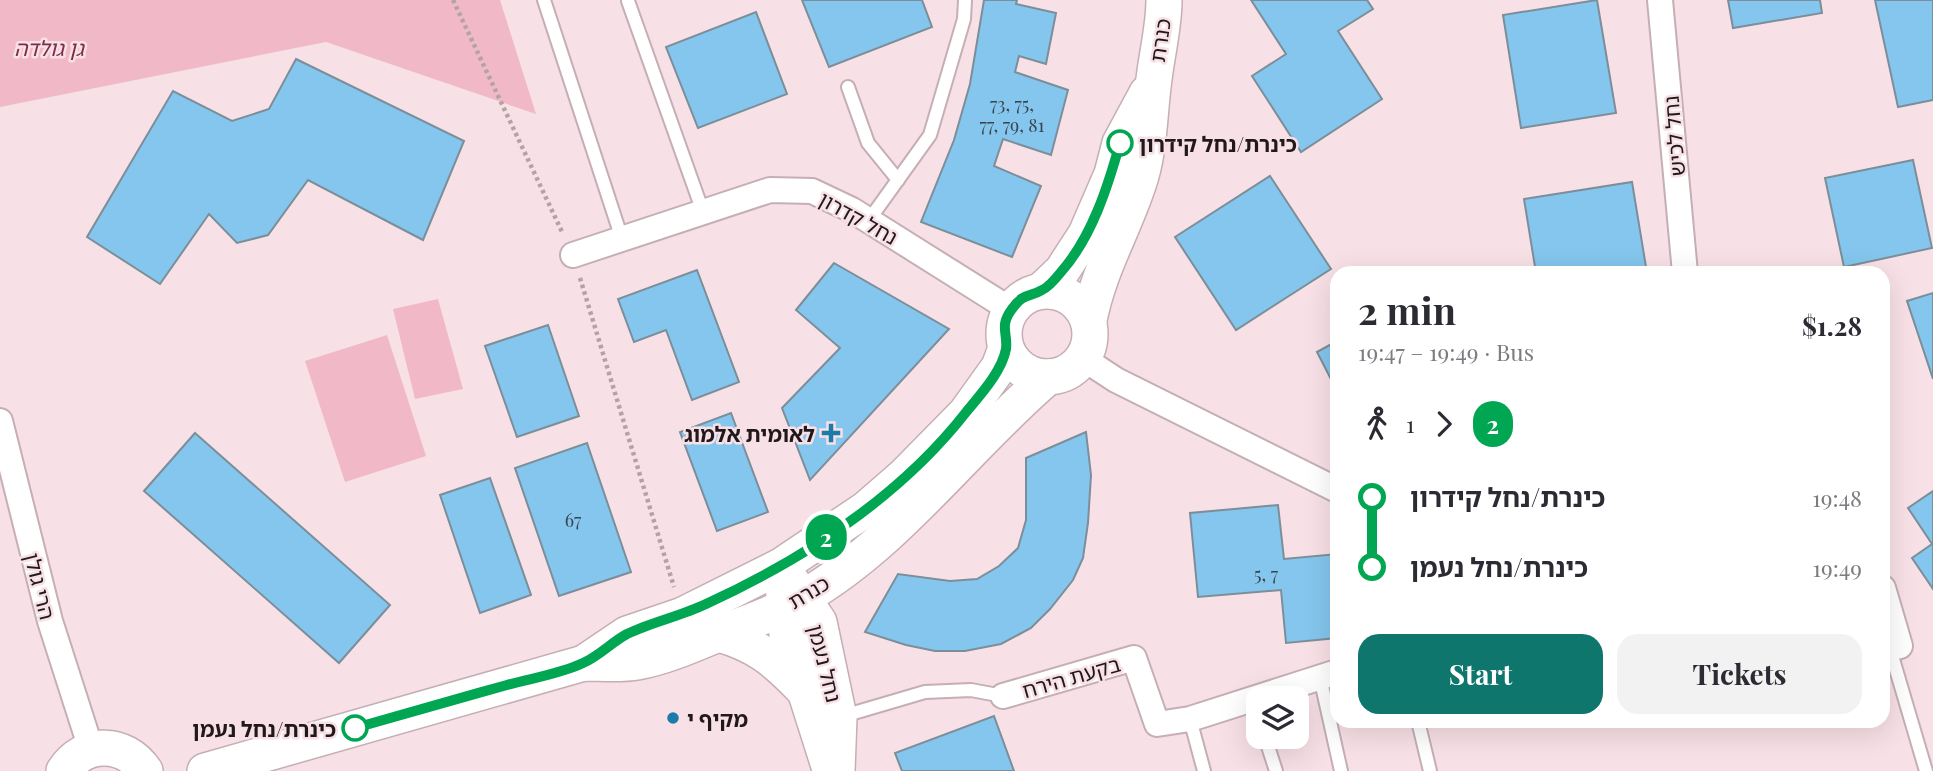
<!DOCTYPE html>
<meta charset="utf-8">
<style>
body{margin:0;font-family:"Playfair Display","Noto Sans Hebrew",serif;background:#f2f2f3;color:#2b2b33;height:100vh;display:flex;flex-direction:column;font-size:26px;white-space:nowrap}
*{box-sizing:border-box;margin:0}
p{font-size:23px;color:#7c7c81}
.icon{flex:none;width:38px;height:38px;fill:none;stroke:currentColor;stroke-width:2;stroke-linecap:round;stroke-linejoin:round}
.map{position:relative;flex:1;overflow:hidden}
.side{position:absolute;left:1330px;top:266px;width:560px;height:462px;display:flex;flex-direction:column;background:#fff;border-radius:21px;box-shadow:0 7px 28px #0002}
.side>*{flex:none}
.badge{padding:0 14px;border-radius:23px;font-size:24px;line-height:46px}
.buttons{position:absolute;left:1246px;top:686px;display:grid;gap:14px}
.buttons a{display:grid;place-items:center;width:63px;height:63px;border-radius:14px;background:#fff;box-shadow:0 7px 28px #0002;font-size:35px}
.map>.badge{position:absolute;translate:-50% -50%;box-shadow:0 0 0 4px #fff}
.legs{display:flex;align-items:center;gap:10px;height:77px;padding:0 28px;font-size:23px}
.legs p{margin-inline-start:auto}
.headline{display:flex;align-items:center;justify-content:space-between;height:119px;padding:0 28px}
h1{font-size:38px;font-weight:700;line-height:52px}
.action{display:flex;gap:14px;margin-top:auto;padding:14px 28px}
.action a{flex:1;height:80px;border-radius:21px;background:#0f766e;color:#fff;font-size:28px;font-weight:700;line-height:80px;text-align:center}
.action a+a{background:#f2f2f3;color:#2b2b33}
ul{padding:0 28px;list-style:none}
li{display:flex;align-items:center;gap:24px;height:70px;font-size:26px}
li i{display:grid;place-items:center;width:10px;height:100%;margin:0 9px;background:currentColor}
li i::after{content:'';width:18px;height:18px;margin:-9px;border:5px solid;border-radius:50%;background:#fff}
li p{margin-inline-start:auto}
li:first-child i{background:linear-gradient(#0000 50%,currentColor 0)}
li:last-child i{background:linear-gradient(currentColor 50%,#0000 0)}
.map>svg:first-child{display:block}
</style>
<div class="map">
<svg width="1933" height="771" viewBox="0 0 1933 771">
<rect width="100%" height="100%" fill="#f8e1e6"/>
<!-- green -->
<g fill="#f1b9c7">
<polygon points="0,0 500,0 536,114 326,42 0,107"/>
<polygon points="438,299 463,389 415,399 393,309"/>
<polygon points="387,335 426,456 345,482 305,361"/>
</g>
<!-- building -->
<g fill="#84c6ed" stroke="#7c8e99" stroke-width="2">
<polygon points="802,0 922,0 932,27 829,67"/>
<polygon points="984,0 1017,0 1016,4 1056,13 1046,64 1019,56 1015,72 1068,90 1051,155 1003,139 994,166 1041,186 1012,257 921,222 954,140 970,84"/>
<polygon points="1251,0 1367,0 1373,9 1338,31 1382,99 1301,152 1252,76 1286,54"/>
<polygon points="1597,0 1616,113 1521,128 1503,15"/>
<polygon points="1728,0 1820,0 1822,13 1733,28"/>
<polygon points="1875,0 1933,0 1933,100 1898,107"/>
<polygon points="756,12 787,94 698,128 666,47"/>
<polygon points="296,59 464,141 423,240 308,180 268,235 237,243 209,214 160,284 87,237 173,91 232,121 269,109"/>
<polygon points="1913,160 1932,248 1844,267 1825,178"/>
<polygon points="1270,176 1331,269 1236,330 1175,237"/>
<polygon points="1632,182 1647,273 1536,273 1524,199"/>
<polygon points="834,263 949,329 810,480 782,408 840,348 796,310"/>
<polygon points="697,270 739,382 692,400 666,330 634,342 618,299"/>
<polygon points="1933,293 1933,379 1907,301"/>
<polygon points="548,325 579,416 517,437 485,346"/>
<polygon points="1337,341 1337,391 1317,352"/>
<polygon points="731,413 768,512 717,531 680,432"/>
<polygon points="1086,432 1091,475 1088,523 1083,558 1073,580 1050,609 1031,628 1001,644 965,651 935,651 906,645 865,632 898,574 950,581 977,579 999,566 1018,548 1026,520 1026,458"/>
<polygon points="195,433 390,605 339,663 144,491"/>
<polygon points="587,443 631,572 559,596 515,468"/>
<polygon points="490,478 531,595 480,613 440,495"/>
<polygon points="1933,491 1933,589 1912,558 1932,544 1908,508"/>
<polygon points="1278,505 1284,559 1337,554 1337,638 1286,643 1281,590 1198,597 1190,513"/>
<polygon points="994,716 1014,771 902,771 895,753"/>
</g>
<g fill="none" stroke-linecap="round" stroke-linejoin="round">
<!-- lane casing -->
<g stroke="#c5afb4" stroke-width="16">
<g id="lane">
<polyline points="544,0 622,239"/>
<polyline points="628,1 703,212"/>
<polyline points="848,87 868,143 898,180"/>
<polyline points="869,220 930,135 964,19 965,0"/>
<polyline points="1890,649 1926,771"/>
<polyline points="1320,677 1341,771"/>
<polyline points="1253,699 1258,716"/>
<polyline points="840,717 925,692 971,690 1003,696"/>
<polyline points="1190,719 1204,771"/>
<polyline points="1418,721 1430,771"/>
<polyline points="1265,737 1276,771"/>
</g>
</g>
<!-- street casing -->
<g stroke="#c5afb4" stroke-width="28">
<g id="street">
<polyline points="1660,0 1685,273"/>
<polyline points="573,255 770,190 812,191 852,210 1011,310"/>
<polyline points="1084,359 1116,380 1337,490"/>
<polyline points="0,421 50,621 91,749"/>
<polyline points="1883,588 1900,646 1883,650"/>
<polyline points="1003,696 1134,658 1157,724 1190,719 1337,672"/>
</g>
</g>
<!-- secondary casing -->
<g stroke="#c5afb4" stroke-width="38">
<g id="secondary">
<polyline points="1042,290 1062,271 1086,234 1112,174 1120,143 1147,93"/>
<circle cx="1047" cy="334" r="43"/>
<path d="M1089,320C1099,269 1122,233 1138,185C1150,151 1149,115 1154,79C1157,53 1164,27 1164,0"/>
<polyline points="790,579 819,622 839,717 837,771"/>
<polyline points="783,584 787,634 829,766"/>
<path d="M719,634C757,645 775,660 802,688"/>
<polyline points="584,663 627,634 683,615 781,566 866,509 904,476 966,413 999,367 1006,348"/>
<path d="M64,771C84,740 125,741 145,771"/>
<path d="M205,771L584,663C601,663 620,665 637,662C666,657 696,643 723,632C750,622 777,612 802,598C896,545 966,447 1048,377"/>
</g>
</g>
<!-- path -->
<g stroke="#b4a2a6" stroke-width="4.5" stroke-dasharray="3.5 3.5" stroke-linecap="butt">
<polyline points="453,0 563,234"/>
<polyline points="580,278 674,587"/>
</g>
<!-- lane -->
<use href="#lane" stroke="#fff" stroke-width="12"/>
<!-- street -->
<use href="#street" stroke="#fff" stroke-width="24"/>
<!-- secondary -->
<use href="#secondary" stroke="#fff" stroke-width="35"/>
</g>
<g fill="none" stroke-linecap="round" stroke-linejoin="round">
<!-- line-1 casing -->
<g stroke="#fff" stroke-width="16">
<path id="line-1" d="M355,728C405,714 456,699 507,685C532,678 560,674 583,663C599,656 612,642 627,634C652,622 681,616 706,604C804,559 900,497 967,411C981,394 1002,371 1006,349C1008,333 999,326 1012,309C1024,292 1029,298 1042,290C1049,287 1057,277 1061,272C1092,237 1108,186 1120,143"/>
</g>
<!-- line-1 -->
<use href="#line-1" stroke="#00a651" stroke-width="10"/>
</g>
<!-- markers -->
<g fill="#fff" stroke="#00a651" stroke-width="3.5">
<circle cx="1120" cy="143" r="12"/>
<circle cx="355" cy="728" r="12"/>
</g>
<g fill="#1c7ba8" stroke="#f8e1e6" stroke-width="2.5">
<path d="M827.5 422.5h7v7h7v7h-7v7h-7v-7h-7v-7h7z"/>
<circle cx="673" cy="718" r="7"/>
</g>
<g text-anchor="middle" dominant-baseline="central" stroke-width="5" stroke-linejoin="round" paint-order="stroke">
<!-- number labels -->
<g font-size="18" fill="#39444f">
<text x="1012" y="104">73, 75,<tspan x="1012" dy="21">77, 79, 81</tspan></text>
<text x="573" y="520">67</text>
<text x="1266" y="574">5, 7</text>
</g>
<!-- street labels -->
<g font-size="21" fill="#20181a" stroke="#f8e1e6">
<text transform="translate(1159 40) rotate(-82)">כנרת</text>
<text transform="translate(1673 136) rotate(-95)">נחל לכיש</text>
<text transform="translate(859 217) rotate(29)">נחל קדרון</text>
<text transform="translate(41 586) rotate(76)">הרי גולן</text>
<text transform="translate(808 591) rotate(-31)">כנרת</text>
<text transform="translate(826 663) rotate(76)">נחל נעמן</text>
<text transform="translate(1071 676) rotate(-16)">בקעת הירח</text>
</g>
<!-- park labels -->
<g font-size="21" font-style="italic" fill="#7e2c48" stroke="#f8e1e6">
<text x="49" y="47">גן גולדה</text>
</g>
<!-- stop labels -->
<g font-size="21" font-weight="bold" fill="#20181a" stroke="#f8e1e6" text-anchor="start">
<text x="1139" y="143">כינרת/נחל קידרון</text>
<text x="336" y="728" text-anchor="end">כינרת/נחל נעמן</text>
</g>
<!-- poi labels -->
<g font-size="21" font-weight="bold" fill="#20181a" stroke="#f8e1e6" text-anchor="end">
<text x="815" y="433">לאומית אלמוג</text>
<text x="687" y="718" text-anchor="start">מקיף י</text>
</g>
</g>
</svg>
<div class="buttons">
<a><svg class="icon" aria-label="layers" viewBox="0 0 24 24"><path d="M12 4l9 5-9 5-9-5zM3 14l9 5 9-5"/></svg></a>
</div>
<b class="badge" style="left:826px;top:537px;background:#00a651;color:#fff">2</b>
<section class="side">
<div class="headline"><div><h1>2 min</h1><p>19:47 – 19:49 · Bus</p></div><b>$1.28</b></div>
<div class="legs"><svg class="icon" aria-label="walk" viewBox="0 0 24 24"><circle cx="13" cy="4" r="2"/><path d="M13 8l-2 6 4 7M11 14l-3 7M7 12l3-4h3l4 4"/></svg>1<svg class="icon" aria-label="forward" viewBox="0 0 24 24"><path d="M9 5l7 7-7 7"/></svg><b class="badge" style="background:#00a651;color:#fff">2</b></div>
<ul>
<li><i style="color:#00a651"></i><b>כינרת/נחל קידרון</b><p>19:48</p></li>
<li><i style="color:#00a651"></i><b>כינרת/נחל נעמן</b><p>19:49</p></li>
</ul>
<div class="action"><a>Start</a><a>Tickets</a></div>
</section>
</div>
